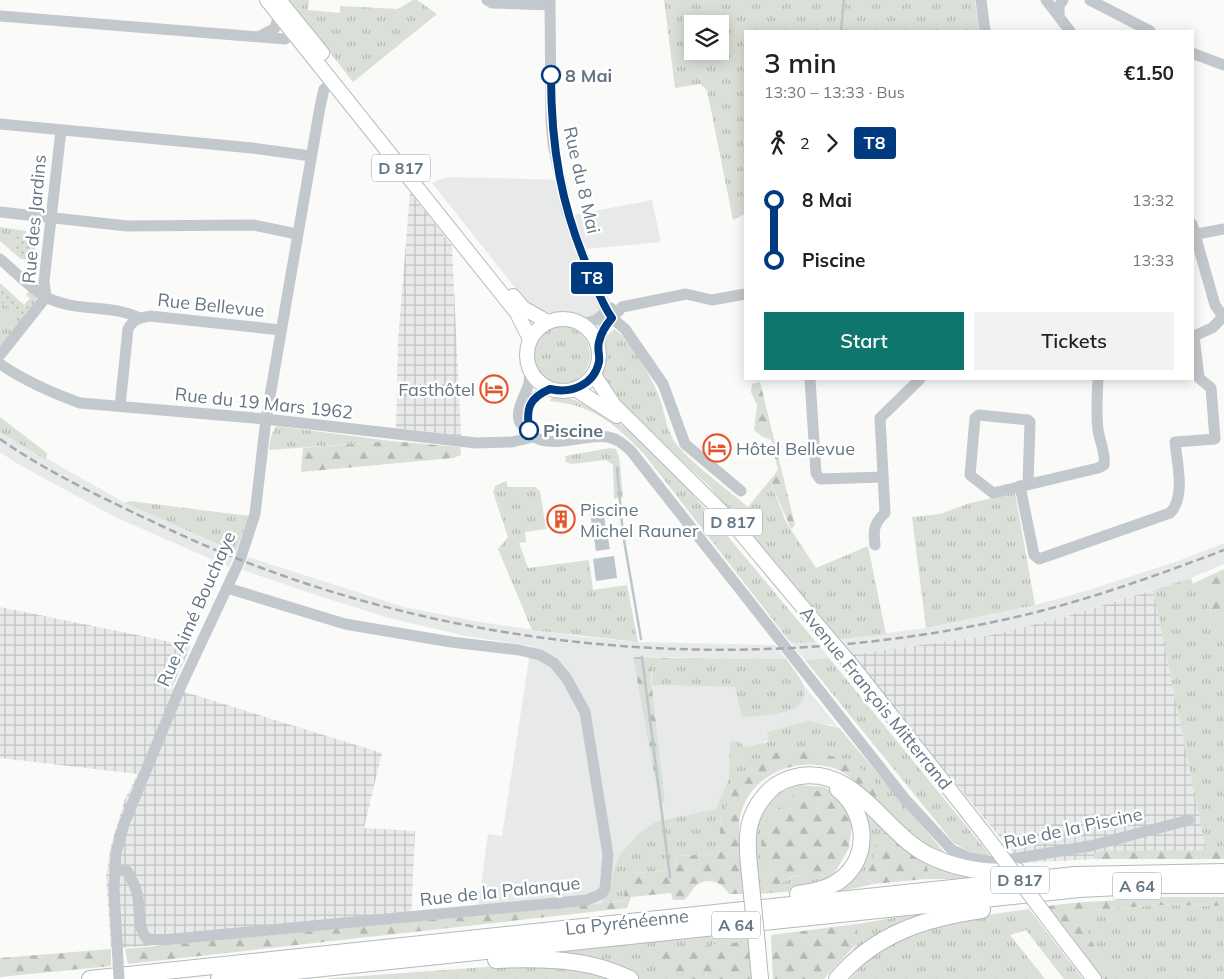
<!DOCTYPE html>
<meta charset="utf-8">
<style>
body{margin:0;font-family:Mulish,sans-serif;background:#f2f2f2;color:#202124;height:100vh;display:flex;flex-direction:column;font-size:19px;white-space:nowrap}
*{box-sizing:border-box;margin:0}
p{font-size:16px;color:#757577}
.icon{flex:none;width:28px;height:28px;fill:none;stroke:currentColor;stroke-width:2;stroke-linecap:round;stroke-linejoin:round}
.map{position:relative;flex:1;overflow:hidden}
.panel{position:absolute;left:744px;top:30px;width:450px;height:350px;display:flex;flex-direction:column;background:#fff;border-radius:0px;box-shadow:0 2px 12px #0003}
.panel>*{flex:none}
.badge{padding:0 10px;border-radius:4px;font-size:18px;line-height:32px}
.tools{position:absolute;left:684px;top:15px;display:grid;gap:10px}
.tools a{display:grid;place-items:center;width:45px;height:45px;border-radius:0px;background:#fff;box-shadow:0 2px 12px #0003;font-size:25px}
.map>.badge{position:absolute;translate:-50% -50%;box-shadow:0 0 0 2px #fff}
.legs{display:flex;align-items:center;gap:8px;height:55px;padding:0 20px;font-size:16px}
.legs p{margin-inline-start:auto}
.summary{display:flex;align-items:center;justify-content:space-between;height:85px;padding:0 20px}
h1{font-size:28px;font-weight:600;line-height:38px}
.action{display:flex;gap:10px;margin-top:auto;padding:10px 20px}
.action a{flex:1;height:58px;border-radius:0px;background:#0f766e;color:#fff;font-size:20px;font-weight:600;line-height:58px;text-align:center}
.action a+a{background:#f2f2f2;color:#202124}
ul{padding:0 20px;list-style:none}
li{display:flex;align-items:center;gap:18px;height:60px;font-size:19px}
li i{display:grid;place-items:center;width:8px;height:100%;margin:0 6px;background:currentColor}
li i::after{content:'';width:12px;height:12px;margin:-6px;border:4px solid;border-radius:50%;background:#fff}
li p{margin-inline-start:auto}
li:first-child i{background:linear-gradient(#0000 50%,currentColor 0)}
li:last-child i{background:linear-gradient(currentColor 50%,#0000 0)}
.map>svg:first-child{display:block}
</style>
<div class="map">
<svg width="1224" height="979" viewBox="0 0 1224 979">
<defs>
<pattern id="industrial-grid" width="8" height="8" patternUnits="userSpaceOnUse" patternTransform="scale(1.25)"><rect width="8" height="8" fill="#e8e9e9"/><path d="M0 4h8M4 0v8" fill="none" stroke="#c0c1c2"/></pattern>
<pattern id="grass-tufts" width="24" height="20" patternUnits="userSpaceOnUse" patternTransform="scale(1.25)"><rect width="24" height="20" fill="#dadfd7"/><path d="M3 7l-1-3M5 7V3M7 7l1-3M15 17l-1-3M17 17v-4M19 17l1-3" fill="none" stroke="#b4b9b4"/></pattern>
<pattern id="forest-firs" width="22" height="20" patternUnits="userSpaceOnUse" patternTransform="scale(1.25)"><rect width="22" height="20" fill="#dadfd7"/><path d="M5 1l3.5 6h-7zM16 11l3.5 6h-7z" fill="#b4b9b4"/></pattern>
<pattern id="park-dots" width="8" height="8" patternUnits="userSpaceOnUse" patternTransform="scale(1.25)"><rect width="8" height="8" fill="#dadfd7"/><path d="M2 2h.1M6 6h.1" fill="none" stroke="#b4b9b4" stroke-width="1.8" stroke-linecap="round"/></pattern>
</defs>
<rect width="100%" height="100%" fill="#fafaf8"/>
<!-- built -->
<g fill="#e8e9e9">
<polygon points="447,177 564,180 574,215 652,200 661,242 586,249 613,307 596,316 583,319 566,311 552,313 536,309 524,299 432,183"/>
<polygon points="0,432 125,503 236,552 229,567 115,517 16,463 0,452"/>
<polygon points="1224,543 1224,564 1191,578 1061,618 986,636 851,655 840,639 926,628 1035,605 1089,590 1178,561"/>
<polygon points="248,557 404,607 480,622 583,637 638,642 775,645 786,659 634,657 665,801 652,685 735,687 743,717 803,697 802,683 839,728 829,724 767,732 768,741 744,747 730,765 729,778 716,810 655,822 636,836 619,856 613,872 611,888 601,904 477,915 488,834 502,836 531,646 466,636 389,618 319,596 243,570"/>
<polygon points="816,642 829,658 805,660 791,643"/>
</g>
<!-- industrial -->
<g fill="url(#industrial-grid)">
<polygon points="410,192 452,246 461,436 396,428 398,341"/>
<polygon points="1153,590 1206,850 1094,854 1096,859 1021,863 850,655 986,636 1061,618"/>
<polygon points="0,607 191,646 172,688 382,753 364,828 415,831 411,922 111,949 106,876 111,845 125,799 138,774 0,758"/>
</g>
<!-- grass -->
<g fill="url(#grass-tufts)" fill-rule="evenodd">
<polygon points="289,0 309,0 308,10 340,13 340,6 398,9 413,0 417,0 437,14 353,82"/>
<path d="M664,0H975L979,31H745V214L733,220L707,90L700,84L675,88ZM692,24H720V51H692Z"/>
<polygon points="0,227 26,231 25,235 17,235 15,254 0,241"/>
<polygon points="0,301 22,319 0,348"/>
<circle cx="561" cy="355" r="29"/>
<path d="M614,329C629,337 655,383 660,399C665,414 667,434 678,446C695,466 727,489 748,507L770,480L786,522L816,568L868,546L886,634L840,639L708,485L636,419L605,388L601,373L605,338Z"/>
<path d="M552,397L572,399L598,409L629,430L680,479L816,642L791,643L644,454C615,424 593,405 550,401Z"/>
<polygon points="0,417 47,453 46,460 0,432"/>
<polygon points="276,426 391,441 269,450 271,436"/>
<polygon points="610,448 616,449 619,456 623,497 614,499 613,465 606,460 571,464 566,462 565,456"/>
<polygon points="506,481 508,487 535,487 540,491 546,529 525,532 526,542 519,543 528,568 589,560 593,590 627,585 638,642 532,630 498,549 508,537 493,492 495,486"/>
<polygon points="1015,493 1035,605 926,628 912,517 940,514 970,503"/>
<polygon points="130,501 249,516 236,552 125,503"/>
<polygon points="1191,578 1194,587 1206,588 1211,619 1224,623 1224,850 1206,850 1153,590"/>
<path d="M667,658L786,659C791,666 798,674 802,682C816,717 762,715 742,717L735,687L652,685L651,664L664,663Z"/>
<path d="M829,658L990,855C976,859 964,849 953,842L805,660Z"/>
<path d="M809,721L839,728L945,853C922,852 892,816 875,801L872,779L792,749L721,817L718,854L676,856L675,871L625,873V900L601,904L611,888L613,872L619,856L636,836L655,822L716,809L729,778L730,742L739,741L744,747L768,742L767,732Z"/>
<path d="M799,785L825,787L838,795C800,783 805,797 776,809L786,881C797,871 818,876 833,876C814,893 784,891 760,894C754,850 745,800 799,785Z"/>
<path d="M871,813L899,840C882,851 867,858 868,880L873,884L833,893L843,884L865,818Z"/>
<polygon points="926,859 973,876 973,879 926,879 928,872"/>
<polygon points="1161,905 1224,906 1224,979 1107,979 1109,976 1077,911"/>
<polygon points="1029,909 1083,979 1064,979 1026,930 1010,935 1045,979 850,979 873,955 915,932 954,920"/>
<polygon points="916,914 918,918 852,951 858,942 857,924"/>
<polygon points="748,933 749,941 647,952 678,979 638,979 549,952"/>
<polygon points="528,964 561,967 617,979 321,979"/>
</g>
<!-- forest -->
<g fill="url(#forest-firs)">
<polygon points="760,382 795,525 791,529 770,480 778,470 771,440 761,436 754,430 757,405 751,392 752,384"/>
<polygon points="391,441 460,447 461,455 453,458 301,472 303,448"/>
<polygon points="1224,569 1224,623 1211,619 1206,589 1193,587 1194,583"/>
<polygon points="633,657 667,658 664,663 651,665 651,679 665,801 660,805"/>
<path d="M792,749C819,751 879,762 880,798L875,801C865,789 850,775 836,769C798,755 749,774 740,817C737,834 742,875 743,894H729C722,883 711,877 698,884C693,887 689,896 684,900H673L671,893L631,897L627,908L128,964L125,949L617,902L625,900V873L675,871L676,856L718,854L721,817L740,777L764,756Z"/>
<path d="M806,790C837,791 836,792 853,817L849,848L833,876L799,875L791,877L779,886L772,884C764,860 751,830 774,811C783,804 789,804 794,793Z"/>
<polygon points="882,833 888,833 926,859 928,872 926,879 873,884 866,877 873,857 877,838"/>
<polygon points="1224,850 1224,859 1096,859 1094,854 1101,851"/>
<polygon points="1166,897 1224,897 1224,906 1161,905 1077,911 1109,976 1107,979 1103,979 1048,906 1072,903"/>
<polygon points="857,924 858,942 824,979 773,979 771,935"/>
<polygon points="749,941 753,979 678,979 646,961 646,952"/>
<polygon points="111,949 111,966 0,977 0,958"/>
</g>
<!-- park -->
<g fill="url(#park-dots)">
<polygon points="17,234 36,236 34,260 21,259 15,254"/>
<polygon points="0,283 24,305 30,298 26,295 30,290 37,296 36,301 22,319 0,301"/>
</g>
<!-- water -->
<g fill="#bbc7cb">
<polygon points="603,511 610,549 596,551 590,513"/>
<polygon points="614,556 617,578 596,581 593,559"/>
</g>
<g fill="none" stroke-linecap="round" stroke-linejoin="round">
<!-- stream -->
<g stroke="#bbc7cb" stroke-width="2.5">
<polyline points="841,31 844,0"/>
<polyline points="617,468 623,534 641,639"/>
<polyline points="642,657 670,877"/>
</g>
<!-- major casing -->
<g stroke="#b5babe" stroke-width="16">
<g id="major">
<polyline points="267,0 517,313 530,339"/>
<polyline points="279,0 322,53"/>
<polyline points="513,296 523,308 548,322"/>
<circle cx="563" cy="355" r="36"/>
<polyline points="594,375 614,405 730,520 815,622"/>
<polyline points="575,389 617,416"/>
<polyline points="854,668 987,837"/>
<polyline points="1052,924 1094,979"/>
</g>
</g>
<!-- highway casing -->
<g stroke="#b4b9bd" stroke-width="18">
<g id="highway">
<path d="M750,875C746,840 744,816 770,790C778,782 789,778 800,776C858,768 883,832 928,855C957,869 985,874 1017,871"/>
<path d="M798,894C810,892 821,891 832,885C871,865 870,815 838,789"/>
<polyline points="757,945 760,979"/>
<path d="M496,960C542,958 588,958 630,979"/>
<polyline points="90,979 1075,875 1224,872"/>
<polyline points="219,979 1079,889 1160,885 1224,885"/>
<path d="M837,979C875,934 925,918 982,910"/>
</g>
</g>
<!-- minor -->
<g stroke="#c3c8cc" stroke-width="11">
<polyline points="487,0 492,3 550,5"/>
<polyline points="550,0 551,122 553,144 567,211 585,262 606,310 612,318 625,329 663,384 685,444 741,491"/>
<polyline points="981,0 985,31"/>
<polyline points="1046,0 1070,31"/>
<polyline points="1090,0 1150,31"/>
<polyline points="0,16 285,39"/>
<polyline points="1059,16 1059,6 1063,0"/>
<polyline points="260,36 275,28 279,15"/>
<polyline points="1192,53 1224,65"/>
<polyline points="0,124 252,148 311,156"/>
<polyline points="0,212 127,226 253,225 297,234"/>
<polyline points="1192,224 1215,305 1224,318"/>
<polyline points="1197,234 1224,229"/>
<path d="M0,259C15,271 31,290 48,298C76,312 112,304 139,318"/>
<polyline points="583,324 596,320 611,308"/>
<polyline points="598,344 604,327 622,307 686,294 712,300 745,294"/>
<polyline points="0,355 46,297 44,281 61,130"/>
<path d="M0,364C25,381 52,393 80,403L266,419L476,443L512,442L533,437"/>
<polyline points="810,379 816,473 820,479 883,477"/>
<path d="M550,389C538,394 529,399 528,413C522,462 583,432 608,437C618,439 624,445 631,451L905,799L952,850L969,858L994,862L1090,846L1189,820"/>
<path d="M120,406L128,329C133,319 139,318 150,316L281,330"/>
<path d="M527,429C508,419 526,396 529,383C530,378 529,372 529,367"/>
<path d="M1028,484L1030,422L1028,420L979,415L975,418L970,475L993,493L1098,468L1104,465C1106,454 1100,442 1098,430C1096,413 1097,396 1098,379"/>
<path d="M1020,486L1034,555L1039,559L1170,513C1186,497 1177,463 1175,442L1215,439L1211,388L1199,378L1194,336L1212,328L1223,317"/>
<path d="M875,545C873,530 874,523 885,513L880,418L920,379"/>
<path d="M115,868L127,871C131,878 135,885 137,893C141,909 136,925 147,939L163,940L587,900L601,894L605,889L608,855L585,712L567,679L554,663L540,655L519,650L451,642L345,624L227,588"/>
<polyline points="117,943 114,889 116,853 124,824 180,688 240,560 255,514 266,419 320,107 324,89 333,82"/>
</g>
<!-- major -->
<use href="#major" stroke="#fff" stroke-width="14"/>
<!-- highway -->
<use href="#highway" stroke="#fff" stroke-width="16"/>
<!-- rail -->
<path stroke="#a2aab0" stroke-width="2.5" stroke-dasharray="8 4" stroke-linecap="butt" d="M0,439C50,474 109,501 164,527C421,648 720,680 998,621C1075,605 1150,578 1224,550"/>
<!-- major-bridge casing -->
<g stroke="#b5babe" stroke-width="16" stroke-linecap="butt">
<g id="major-bridge">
<polyline points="815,622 854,668"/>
<polyline points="987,837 1052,924"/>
</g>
</g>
<!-- highway-bridge casing -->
<g stroke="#b4b9bd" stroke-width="18" stroke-linecap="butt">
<polyline id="highway-bridge" points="750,875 757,945"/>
</g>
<!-- minor-bridge -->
<polyline stroke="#c3c8cc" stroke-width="11" points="117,943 119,979"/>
<!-- major-bridge -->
<use href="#major-bridge" stroke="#fff" stroke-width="14"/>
<!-- highway-bridge -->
<use href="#highway-bridge" stroke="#fff" stroke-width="16"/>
</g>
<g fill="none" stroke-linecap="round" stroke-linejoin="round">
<!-- line-1 casing -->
<g stroke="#fff" stroke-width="11">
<path id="line-1" d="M529,430C526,408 529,398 550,389C571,394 594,385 599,362C600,355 597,349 599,342C601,333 605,326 612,318C602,304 597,289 590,273C561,207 551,147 551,75"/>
</g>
<!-- line-1 -->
<use href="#line-1" stroke="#003b80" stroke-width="8"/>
</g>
<!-- icons -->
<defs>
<g id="hotel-ring" transform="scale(1.4375)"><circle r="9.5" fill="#fff" stroke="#e4572e" stroke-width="1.5"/><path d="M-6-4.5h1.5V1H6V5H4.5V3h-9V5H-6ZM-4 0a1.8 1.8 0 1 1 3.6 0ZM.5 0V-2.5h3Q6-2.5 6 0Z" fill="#e4572e"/></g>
<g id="building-ring" transform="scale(1.4375)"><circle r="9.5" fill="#fff" stroke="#e4572e" stroke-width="1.5"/><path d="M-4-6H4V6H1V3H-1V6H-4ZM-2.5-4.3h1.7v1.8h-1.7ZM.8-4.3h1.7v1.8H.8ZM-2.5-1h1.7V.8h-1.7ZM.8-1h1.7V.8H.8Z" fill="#e4572e"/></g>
</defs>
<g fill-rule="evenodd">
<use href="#hotel-ring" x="494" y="389"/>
<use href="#hotel-ring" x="717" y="448"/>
<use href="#building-ring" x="561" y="519"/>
</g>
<!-- markers -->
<g fill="#fff" stroke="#003b80" stroke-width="2.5">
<circle cx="551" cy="75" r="9"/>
<circle cx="529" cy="430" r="9"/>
</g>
<g text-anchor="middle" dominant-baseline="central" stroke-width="5" stroke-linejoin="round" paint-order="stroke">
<!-- shield labels -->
<g fill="#fff" stroke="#939fa8" stroke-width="1">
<rect x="372" y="154.5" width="58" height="27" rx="4"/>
<rect x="704" y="508.5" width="58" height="27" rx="4"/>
<rect x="991" y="866.5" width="58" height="27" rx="4"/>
<rect x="1113" y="872.5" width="48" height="27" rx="4"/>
<rect x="712" y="911.5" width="48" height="27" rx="4"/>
</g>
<g font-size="16" font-weight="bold" fill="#657683">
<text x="401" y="168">D 817</text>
<text x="733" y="522">D 817</text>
<text x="1020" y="880">D 817</text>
<text x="1137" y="886">A 64</text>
<text x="736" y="925">A 64</text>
</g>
<!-- stop labels -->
<g font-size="18" font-weight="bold" fill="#657683" stroke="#fff" text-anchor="start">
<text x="565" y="75">8 Mai</text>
<text x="543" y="430">Piscine</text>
</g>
<!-- street labels -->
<g font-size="18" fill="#657683" stroke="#fff">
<text transform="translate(582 180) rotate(77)">Rue du 8 Mai</text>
<text transform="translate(34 219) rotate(-85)">Rue des Jardins</text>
<text transform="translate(211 305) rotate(6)">Rue Bellevue</text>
<text transform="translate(264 403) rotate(6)">Rue du 19 Mars 1962</text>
<text transform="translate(196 609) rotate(-66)">Rue Aimé Bouchaye</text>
<text transform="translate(876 698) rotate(51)">Avenue François Mitterrand</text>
<text transform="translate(1073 828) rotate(-12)">Rue de la Piscine</text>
<text transform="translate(500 891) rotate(-6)">Rue de la Palanque</text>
<text transform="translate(627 922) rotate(-6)">La Pyrénéenne</text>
</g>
<!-- poi labels -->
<g font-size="18" fill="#657683" stroke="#fff" text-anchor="start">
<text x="475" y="389" text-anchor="end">Fasthôtel</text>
<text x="736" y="448">Hôtel Bellevue</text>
<text x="580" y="509">Piscine<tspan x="580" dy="21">Michel Rauner</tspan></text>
</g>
</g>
</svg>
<div class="tools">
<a><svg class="icon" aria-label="layers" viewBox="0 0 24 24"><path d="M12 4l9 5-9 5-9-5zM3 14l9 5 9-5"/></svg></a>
</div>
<b class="badge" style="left:592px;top:278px;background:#003b80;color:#fff">T8</b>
<section class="panel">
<div class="summary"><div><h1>3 min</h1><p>13:30 – 13:33 · Bus</p></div><b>€1.50</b></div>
<div class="legs"><svg class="icon" aria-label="walk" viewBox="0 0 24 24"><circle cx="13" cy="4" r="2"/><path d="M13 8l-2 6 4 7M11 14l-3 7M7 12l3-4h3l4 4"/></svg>2<svg class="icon" aria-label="forward" viewBox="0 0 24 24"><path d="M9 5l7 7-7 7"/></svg><b class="badge" style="background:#003b80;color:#fff">T8</b></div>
<ul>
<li><i style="color:#003b80"></i><b>8 Mai</b><p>13:32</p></li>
<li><i style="color:#003b80"></i><b>Piscine</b><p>13:33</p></li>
</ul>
<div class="action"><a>Start</a><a>Tickets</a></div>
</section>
</div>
